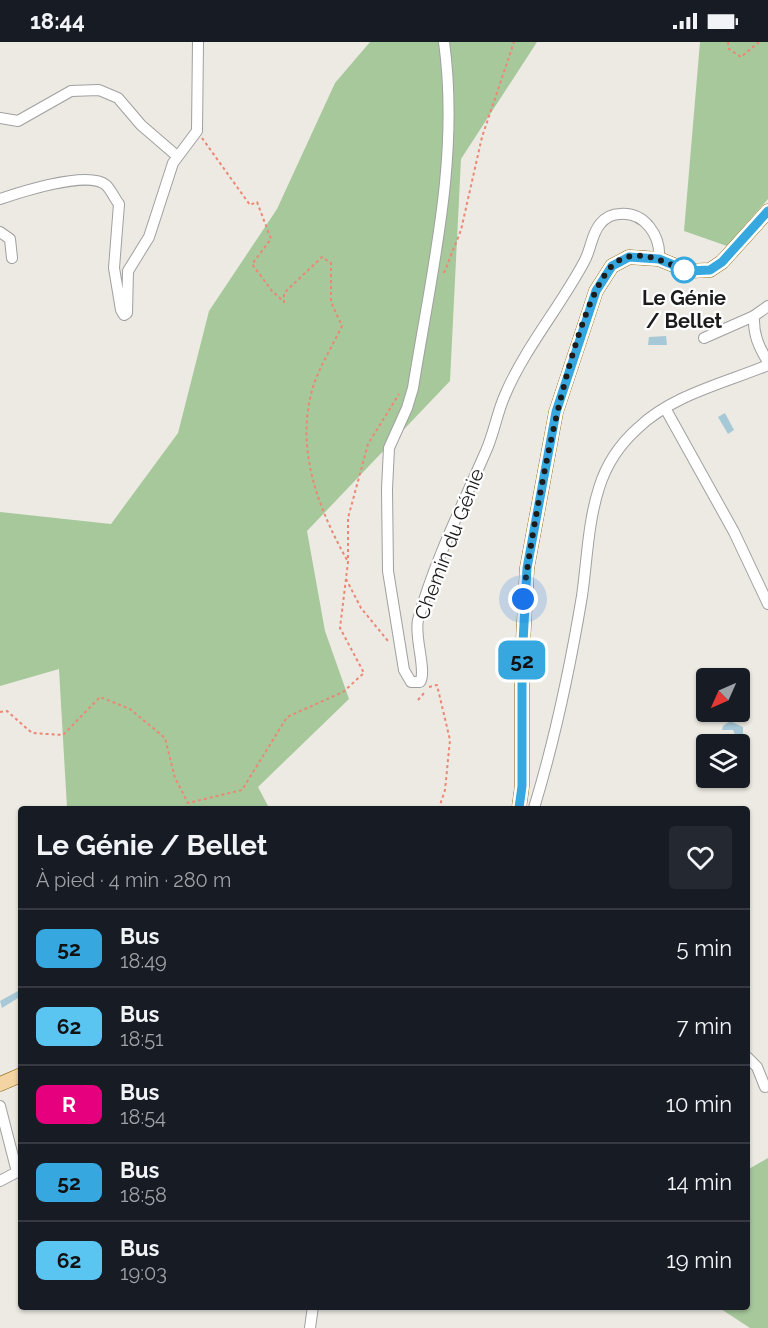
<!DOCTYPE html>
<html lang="fr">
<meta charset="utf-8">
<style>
body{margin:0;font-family:Raleway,sans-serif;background:#242831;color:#f1f3f6;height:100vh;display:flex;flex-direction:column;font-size:22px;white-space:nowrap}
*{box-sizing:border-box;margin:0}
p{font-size:20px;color:#9ea1a6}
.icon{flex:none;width:33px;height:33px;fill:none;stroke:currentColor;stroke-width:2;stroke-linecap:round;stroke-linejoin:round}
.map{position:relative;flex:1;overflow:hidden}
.side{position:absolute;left:18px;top:764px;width:732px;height:504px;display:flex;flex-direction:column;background:#171b24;border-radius:6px;box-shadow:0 2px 4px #0004}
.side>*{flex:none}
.badge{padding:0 12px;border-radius:9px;font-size:21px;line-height:39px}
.needle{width:39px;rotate:225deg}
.fabs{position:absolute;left:696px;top:626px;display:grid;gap:12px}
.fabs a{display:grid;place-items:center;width:54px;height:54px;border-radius:6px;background:#171b24;box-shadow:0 2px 4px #0004;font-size:30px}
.you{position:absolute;width:30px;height:30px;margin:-15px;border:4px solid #fff;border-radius:50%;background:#1a73e8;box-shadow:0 0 0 9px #1a73e833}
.map>.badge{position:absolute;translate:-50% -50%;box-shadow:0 0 0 3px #fff}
.round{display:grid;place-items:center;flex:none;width:63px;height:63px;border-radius:6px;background:#242831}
.headline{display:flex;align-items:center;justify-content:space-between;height:102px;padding:0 18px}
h1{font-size:28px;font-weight:700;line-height:45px}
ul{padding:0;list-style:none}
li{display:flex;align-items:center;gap:18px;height:78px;padding:0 18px;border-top:2px solid #363941}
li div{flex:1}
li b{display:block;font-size:22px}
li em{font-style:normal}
li .badge{min-width:66px;font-weight:700;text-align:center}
.status{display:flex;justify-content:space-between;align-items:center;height:42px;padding:0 30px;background:#171b24;direction:ltr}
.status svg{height:16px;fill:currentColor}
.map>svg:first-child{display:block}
</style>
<div class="status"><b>18:44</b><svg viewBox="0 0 49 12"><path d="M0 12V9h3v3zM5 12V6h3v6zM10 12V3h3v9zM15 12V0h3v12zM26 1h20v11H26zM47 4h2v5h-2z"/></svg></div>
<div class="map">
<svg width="768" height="1286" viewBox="0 0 768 1286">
<rect width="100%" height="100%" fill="#edeae3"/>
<!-- forest -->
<g fill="#a6c89b">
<polygon points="370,0 537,0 461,117 450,339 307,489 325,589 349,657 258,745 269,766 67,766 59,627 0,644 0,470 111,482 178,391 209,269 277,167 335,41"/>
<polygon points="700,0 768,0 768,157 727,204 684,189"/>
<polygon points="768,1116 768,1286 750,1286 718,1265 747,1264 747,1128"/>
</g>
<!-- water -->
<g fill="#a7c9d7">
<polygon points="666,294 667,303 648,303 649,295"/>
<polygon points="725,371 734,388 728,392 718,375"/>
<polygon points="730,679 743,685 743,694 737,697 733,688 722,688 723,684"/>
<polygon points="18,949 18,956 2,966 0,959"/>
</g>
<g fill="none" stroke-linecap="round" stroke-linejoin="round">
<!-- minor casing -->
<g stroke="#a0a0a0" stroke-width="12">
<g id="minor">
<path d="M444,0C460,116 431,232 413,346L407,366L389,406L387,447L388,529L404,628L411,640H420C427,629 414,595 418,578C434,520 462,464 486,409C494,391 497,371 505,353C525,306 560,265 584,220C591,208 591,193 600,182C605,176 612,172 620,172C645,170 661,194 659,217"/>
<polyline points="0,76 18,79 71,49 99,48 118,56 141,83 177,114"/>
<path d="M0,157C21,150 88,128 106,143C111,148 115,157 119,162L114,226L121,268L124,273L127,271L128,229L149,195L173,121L197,89L198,0"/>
<polyline points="0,190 10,197 12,216"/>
<path d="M768,264L754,274C753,293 759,305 768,320"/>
<polyline points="704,296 754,274"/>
<polyline points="665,366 734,490 768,562"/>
<path d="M534,766C555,697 570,626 582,554C587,519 588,480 599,446C606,423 620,402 638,386C672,353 725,341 768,323"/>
<polyline points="747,1015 757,1025 765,1045"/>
<polyline points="0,1064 17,1130 0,1139"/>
<polyline points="310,1286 313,1264"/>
</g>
</g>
<!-- major casing -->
<g stroke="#87650e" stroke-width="15">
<g id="major">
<polyline points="519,766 522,744 522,619 527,526 556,370 596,249 612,224 629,215 659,217 688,229 710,228 722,220 768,169"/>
<polyline points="0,1042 21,1033"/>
</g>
</g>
<!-- path -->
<g stroke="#ec8775" stroke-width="2" stroke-dasharray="3 3" stroke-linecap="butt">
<polyline points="728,0 729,7 741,15 759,0"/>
<path d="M202,96L250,163L257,160L271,197L252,222L272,249L284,260V251L322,215L331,221V260L342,284C333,303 321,322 314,342C294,404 317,464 347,518"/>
<polyline points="444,231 461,188 482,95 514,0"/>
<polyline points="346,537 361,566 388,599"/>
<polyline points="429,645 437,643 450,698 445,748 439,766"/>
<polyline points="418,658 425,650"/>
<polyline points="0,670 7,669 32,691 63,693 100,655 130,667 165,696 175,736 188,761 242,748 287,675 343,650 364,631 340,586 348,520 348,476 368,402 399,352"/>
</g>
<!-- minor -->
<use href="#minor" stroke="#fff" stroke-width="10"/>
<!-- major -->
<use href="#major" stroke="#f3d4a2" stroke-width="14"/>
</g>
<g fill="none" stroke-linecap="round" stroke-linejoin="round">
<!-- line casing -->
<g stroke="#fff" stroke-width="14">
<polyline id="line" points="519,766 522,744 522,619 527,526 556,370 596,249 612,224 629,215 659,217 688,229 710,228 722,220 768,169"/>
</g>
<!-- line -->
<use href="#line" stroke="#36a8df" stroke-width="9"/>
<!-- walk -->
<path stroke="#1c1c1c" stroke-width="6" stroke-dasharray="0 10.8" d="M523,557C530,499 572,247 618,219C642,205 666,222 688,229L684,228"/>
</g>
<!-- markers -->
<circle fill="#fff" stroke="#36a8df" stroke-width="3" cx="684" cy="228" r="12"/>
<g text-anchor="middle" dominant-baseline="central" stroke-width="4.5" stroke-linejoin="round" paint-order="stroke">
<!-- stop labels -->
<g font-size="20" font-weight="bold" fill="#1c1c1c" stroke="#fff">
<text x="684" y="256">Le Génie<tspan x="684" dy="23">/ Bellet</tspan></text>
</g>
<!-- street labels -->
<g font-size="20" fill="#1c1c1c" stroke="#fff">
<text transform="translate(449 502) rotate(-69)">Chemin du Génie</text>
</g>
</g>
</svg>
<div class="fabs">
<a><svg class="needle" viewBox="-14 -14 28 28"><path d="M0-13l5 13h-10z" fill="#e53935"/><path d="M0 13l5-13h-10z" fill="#9ea1a6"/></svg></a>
<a><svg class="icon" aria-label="layers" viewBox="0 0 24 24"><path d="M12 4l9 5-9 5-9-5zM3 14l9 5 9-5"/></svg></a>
</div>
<div class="you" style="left:523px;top:557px"></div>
<b class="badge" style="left:522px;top:618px;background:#36a8df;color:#111">52</b>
<section class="side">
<div class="headline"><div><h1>Le Génie / Bellet</h1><p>À pied · 4 min · 280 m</p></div><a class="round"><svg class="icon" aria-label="heart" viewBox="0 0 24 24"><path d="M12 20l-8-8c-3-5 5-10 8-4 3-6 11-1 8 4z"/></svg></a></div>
<ul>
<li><span class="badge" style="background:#36a8df;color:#111">52</span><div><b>Bus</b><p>18:49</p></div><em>5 min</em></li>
<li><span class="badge" style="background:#5bc5f2;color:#111">62</span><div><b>Bus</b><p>18:51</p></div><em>7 min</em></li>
<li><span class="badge" style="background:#e6007e;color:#fff">R</span><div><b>Bus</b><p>18:54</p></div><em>10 min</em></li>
<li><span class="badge" style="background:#36a8df;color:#111">52</span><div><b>Bus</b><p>18:58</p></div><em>14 min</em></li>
<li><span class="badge" style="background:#5bc5f2;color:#111">62</span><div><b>Bus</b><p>19:03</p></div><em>19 min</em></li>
</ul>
</section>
</div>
